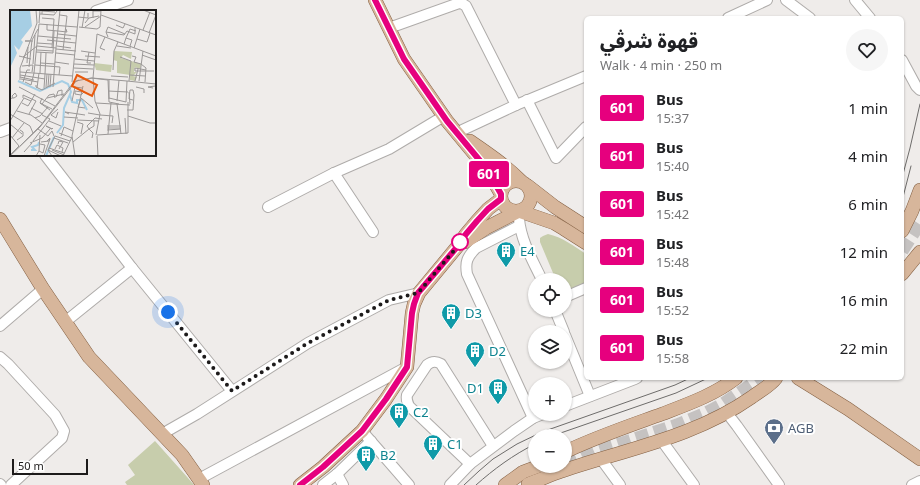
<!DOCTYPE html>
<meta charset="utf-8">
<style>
body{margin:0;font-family:"Noto Sans","Noto Sans Arabic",sans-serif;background:#f6f6f6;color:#202124;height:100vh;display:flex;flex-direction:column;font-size:15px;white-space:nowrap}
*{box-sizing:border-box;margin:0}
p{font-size:13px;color:#757577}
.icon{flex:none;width:22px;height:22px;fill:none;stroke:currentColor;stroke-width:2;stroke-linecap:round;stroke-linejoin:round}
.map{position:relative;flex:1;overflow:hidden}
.drawer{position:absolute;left:584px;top:16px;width:320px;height:364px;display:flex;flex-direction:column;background:#fff;border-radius:6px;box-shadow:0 1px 3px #0004}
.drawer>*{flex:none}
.badge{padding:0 8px;border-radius:3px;font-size:14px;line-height:26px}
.fabs{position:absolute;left:528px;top:273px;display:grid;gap:8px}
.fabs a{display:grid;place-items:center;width:44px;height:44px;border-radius:50%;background:#fff;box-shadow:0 1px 3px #0004;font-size:20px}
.scale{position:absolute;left:12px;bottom:10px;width:76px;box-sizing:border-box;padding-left:4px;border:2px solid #1d1b1b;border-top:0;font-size:11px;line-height:14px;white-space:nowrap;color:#1d1b1b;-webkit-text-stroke:3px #fff;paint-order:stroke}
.you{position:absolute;width:20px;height:20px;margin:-10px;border:3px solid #fff;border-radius:50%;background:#1a73e8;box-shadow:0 0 0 6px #1a73e833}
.map>.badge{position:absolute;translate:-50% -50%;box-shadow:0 0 0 2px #fff}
.round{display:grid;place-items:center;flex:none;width:42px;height:42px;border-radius:21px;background:#f6f6f6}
.summary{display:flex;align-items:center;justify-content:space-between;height:68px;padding:0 16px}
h1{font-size:19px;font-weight:800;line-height:30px}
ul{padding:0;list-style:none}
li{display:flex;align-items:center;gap:12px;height:48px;padding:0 16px}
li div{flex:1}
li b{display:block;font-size:15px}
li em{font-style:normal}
li .badge{min-width:44px;font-weight:700;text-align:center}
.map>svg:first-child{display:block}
</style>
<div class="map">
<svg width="920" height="485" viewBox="0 0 920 485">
<rect width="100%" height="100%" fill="#efecea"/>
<!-- green -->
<g fill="#c7cdac">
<path d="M548,234C562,237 574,246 586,254V283L566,290L565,280H556L540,242V238L543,236Z"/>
<polygon points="155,441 188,478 194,485 127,485 125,482 135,475 128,465"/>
</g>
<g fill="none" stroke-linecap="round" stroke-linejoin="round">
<!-- major-tunnel -->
<g stroke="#c5c2c1" stroke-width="13" stroke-dasharray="13 6" stroke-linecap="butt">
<polyline points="902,251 920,223"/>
<polyline points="565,465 595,452 677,425 706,413 723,404 761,378"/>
</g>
<!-- minor casing -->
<g stroke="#afacaa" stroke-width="12">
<g id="minor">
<polyline points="786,0 810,18"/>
<polyline points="855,0 870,18"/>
<polyline points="96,11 128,0"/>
<polyline points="728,18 767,0"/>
<polyline points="389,28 459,3 463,4 466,6 516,105"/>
<polyline points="902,60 916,86 920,90"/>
<polyline points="527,100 556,158 586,127"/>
<polyline points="0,132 11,128"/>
<polyline points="456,133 516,105 586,76"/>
<polyline points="45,155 132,268 232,391"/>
<polyline points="334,173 373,232"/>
<polyline points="268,207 334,173 389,149 444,116"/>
<path d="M519,219C521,241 533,261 542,280"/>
<path d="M519,226L476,248C467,257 465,262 467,274L533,418"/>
<polyline points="565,297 586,288"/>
<polyline points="555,310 564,332"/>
<polyline points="65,322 132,268"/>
<polyline points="0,326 43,289"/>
<polyline points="565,335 590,396"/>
<polyline points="0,357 8,364 55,415 64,431 62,438 11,485"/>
<polyline points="565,406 635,379 637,378"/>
<polyline points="727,413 737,426 779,485"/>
<polyline points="362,431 409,485"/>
<polyline points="162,434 197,414 308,343 389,300 419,293"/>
<polyline points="662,441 694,485"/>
<polyline points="601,459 620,485"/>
<path d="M470,464L409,406C407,402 406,399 407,395L427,365C432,361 436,361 441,364L493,446"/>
<polyline points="337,474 343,485"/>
<polyline points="199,479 405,368"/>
<polyline points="0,484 1,485"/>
<polyline points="323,485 337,474 371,441"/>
<polyline points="450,485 470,464 514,431 533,418 543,414"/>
<polyline points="912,485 920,481"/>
</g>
</g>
<!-- major casing -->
<g stroke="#846043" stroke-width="14">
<g id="major">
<polyline points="375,0 404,59 447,121 486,168 501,194"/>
<path d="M470,141C489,154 505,165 521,181"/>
<circle cx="516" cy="196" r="15"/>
<polyline points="528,186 555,207 586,227"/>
<polyline points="519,211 554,223 564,229 586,243"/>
<polyline points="0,219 43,289 89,357 182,455 203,485"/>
<polyline points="902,231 912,211 920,190"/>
<polyline points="465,242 486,228 517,212"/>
<polyline points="902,274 920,252"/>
<polyline points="798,378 848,409 920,459"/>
<path d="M565,452C596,437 629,426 662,414C688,404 714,395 736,378"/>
<path d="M528,484C539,480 551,475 562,471C627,449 695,437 752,397C760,391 770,386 776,378"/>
<polyline points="300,485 323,467 362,431 386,399 407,367 412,313 414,304 419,293 457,247 466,234 477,221 488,209 501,199"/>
<polyline points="505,485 523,472 539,466"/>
</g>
</g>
<!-- minor -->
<use href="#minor" stroke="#fff" stroke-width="10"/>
<!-- major -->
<use href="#major" stroke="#d7b69b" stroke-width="13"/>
<!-- tram -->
<g stroke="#6e6c6b" stroke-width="1">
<polyline points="902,178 910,148 920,104"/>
<polyline points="902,201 911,166"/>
<polyline points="552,436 676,393 708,378"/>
<polyline points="464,485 479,471 493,459 517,444 542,432 675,385 690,378"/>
<path d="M476,485C494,469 513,455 535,444"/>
</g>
</g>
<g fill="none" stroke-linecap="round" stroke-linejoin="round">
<!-- line casing -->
<g stroke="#fff" stroke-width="9">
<polyline id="line" points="300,485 323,467 362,431 386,399 407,367 412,313 414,304 418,293 457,247 466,234 477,221 488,209 501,199 501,194 486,168 447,121 404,59 375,0"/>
</g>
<!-- line -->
<use href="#line" stroke="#e6007e" stroke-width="6"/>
<!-- walk -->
<polyline stroke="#1d1b1b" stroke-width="4" stroke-dasharray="0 7.2" points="168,312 232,391 308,343 389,300 418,293 457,247 462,240 460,242"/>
</g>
<!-- icons -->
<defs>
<g id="building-pin" transform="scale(1)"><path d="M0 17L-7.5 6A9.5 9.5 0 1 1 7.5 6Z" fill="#0f9aa8" stroke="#fff"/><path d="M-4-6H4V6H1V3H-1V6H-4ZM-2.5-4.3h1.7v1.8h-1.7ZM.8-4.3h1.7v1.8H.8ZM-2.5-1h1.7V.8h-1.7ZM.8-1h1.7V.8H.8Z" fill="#fff"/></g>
<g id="bank-pin" transform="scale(1)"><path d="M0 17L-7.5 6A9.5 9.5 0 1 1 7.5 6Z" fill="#5c6f8a" stroke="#fff"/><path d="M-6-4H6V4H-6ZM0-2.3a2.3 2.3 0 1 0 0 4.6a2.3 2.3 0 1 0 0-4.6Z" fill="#fff"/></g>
</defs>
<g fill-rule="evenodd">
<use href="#building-pin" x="506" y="251"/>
<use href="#building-pin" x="451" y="313"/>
<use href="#building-pin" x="475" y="351"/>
<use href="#building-pin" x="498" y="388"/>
<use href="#building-pin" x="399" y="412"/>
<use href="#bank-pin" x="774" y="428"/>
<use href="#building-pin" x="433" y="444"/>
<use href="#building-pin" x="366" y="455"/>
</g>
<!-- markers -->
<circle fill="#fff" stroke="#e6007e" stroke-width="2" cx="460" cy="242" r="8"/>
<g text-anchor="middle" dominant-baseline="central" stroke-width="4" stroke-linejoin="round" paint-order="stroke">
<!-- culture labels -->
<g font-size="13" fill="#0d838f" stroke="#fff" text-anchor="start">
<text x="520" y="251">E4</text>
<text x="465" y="313">D3</text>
<text x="489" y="351">D2</text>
<text x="484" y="388" text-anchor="end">D1</text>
<text x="413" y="412">C2</text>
<text x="447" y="444">C1</text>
<text x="380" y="455">B2</text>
</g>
<!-- service labels -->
<g font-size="13" fill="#4e5e75" stroke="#fff" text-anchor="start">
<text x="788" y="428">AGB</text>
</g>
</g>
<!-- overview -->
<g transform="translate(10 10)">
<rect width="146" height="146" fill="#efecea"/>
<path d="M104,41L122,42L121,49L113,45L111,48L131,54L130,59L125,57L124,62H127L123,66L127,67L125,71L120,70V65L107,63V51L103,50ZM84,53L102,55L101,62L86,60Z" fill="#c7cdac"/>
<path d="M0,0H20L22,16L11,30L13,32L9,40L4,35L7,43L0,58Z" fill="#a6cee4"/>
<path fill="none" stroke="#a6cee4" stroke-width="2" d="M0,16L3,0M8,71L30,81L52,71L58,74L61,82L54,98L53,115L47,123M60,85L62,92L67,93V90H72L77,100M21,140H25L22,137L28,135L29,132M36,146L44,127"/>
<path fill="none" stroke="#9b9897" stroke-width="1" d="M133,0L146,5M30,4L44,5L47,1M32,4V1L45,2M50,5L57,6L53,40M91,5L146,25M68,7L78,8V3M32,8L44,9L42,38M83,8V1H91M29,13L30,0M75,13L79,8L89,6M29,14L67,17M37,14V20L48,21M106,15L113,18L115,14M69,17L87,19M75,17L91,6M72,18L75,0M87,19L90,17L91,0M133,20L140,2M48,21L57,22L56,19M96,22L98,17L115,24M139,23L146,5M48,24L66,26M114,25L117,21L125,24V18M28,26L61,29M98,27L96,22L114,25M116,28L120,19L126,21M127,29L137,32L140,23M37,30L66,33M20,31H15H23M27,33L42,34M114,34L116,28L122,30L120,36M47,36L61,38M107,36L121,38M124,38L130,19M46,39L66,41M27,40L43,41M95,40L90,38L95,27M71,41L85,43M26,42L43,43M79,42L77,53H81M43,43L44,21M46,43L65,45M132,45L146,50M9,46L21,49M75,46L90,47M122,46L126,47L124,52L131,54M13,47L27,36L46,38L50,0M110,47L121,51L119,71M65,49L84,51M45,52L59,54M17,53L18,37M31,53L45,54M23,54L25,25M64,54L84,55M131,54L136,58L135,72M25,55L50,57L49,65M12,56L23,55L22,62M19,57L22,30L28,19M64,58L83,59M103,60L104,41L108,32M125,61H144M125,61V58L136,60M10,62L63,66M65,62H78M24,63L29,14M30,63L31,42M35,64L36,43M44,64L46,38M10,65L35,69M120,65L135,66M101,66L118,67M10,67L24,70M83,68L87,24L146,46M83,68L85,91L90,104L86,125M11,69L28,72M10,70V58L27,13L26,0M75,70L82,68L117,71M117,71L146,74M125,71L128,59M129,71L133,41M13,72L17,60H20M15,72L21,75L24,63M62,72L69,0M26,75V77L32,80L45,73M9,77L45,96M36,77L37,64M38,77L39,64M40,77L41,64M43,77L44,64M126,77L134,79V83M27,78L29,63M34,78L35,64M143,78L138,77L145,76M98,81L118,82M72,82L65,81V84L71,85L74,82M119,82L120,94M46,87L48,81L52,80V86M13,88V85L26,91L19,104M32,88L30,93L42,99M37,88L54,84M71,88L83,98M99,88L116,92L117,71M0,89L2,88H4L7,86L5,83L2,86L3,88M71,89L68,97L75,98M99,89V70M62,91L65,77L72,78M107,91L109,70M118,92V123M12,93L18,96L21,91M30,93L40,100M86,93L120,95M32,94L39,85L44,84L45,88M107,94L111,124M21,98L33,104M48,99L41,105L46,108L48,102M117,100H123L124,85L123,80H120L119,89L123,90M7,101L21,105L32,113M78,103L90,105M0,104L20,116L23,123M59,104L55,102L75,105M90,105L103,106L102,113M118,106L140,113H146M54,107L68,108M25,108L30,106L38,97M115,108L116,124M67,110L89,111M0,111L14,88L21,91L25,84M39,111L51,116M67,112L73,114L71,124M0,114L12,124M97,116H111M97,118H111M28,119L38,126L42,121L44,126M42,119L36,116L42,119L43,118M97,120L111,119M49,123L62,128M98,124L101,93M0,125L9,136M87,125L118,123M51,126L54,117L63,121M87,126L88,146M2,128L14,113M44,128L58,133M82,128L83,123L79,119L84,116V111M7,130L13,126V122L10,120M23,131L40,109L32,105M31,132L39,131L40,128L37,131M63,132L79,119L77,116L85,108L92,109M20,133L32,128L40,119M48,134L49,131L53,132L49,139M10,136L31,115L63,73L69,70M39,138L54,143M45,139L47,135L53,138L52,142M38,140L51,146M42,140L54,145M29,141L33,143L35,135L30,134M14,142L22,133M0,145L9,136M0,146L30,117L66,71L81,68L98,70L99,92L109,94M26,146L29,141L30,125M34,146L40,129M42,146L38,140L45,126L60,131M53,146L62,127M65,146L62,126L73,76"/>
<path fill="#e8590c" fill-opacity="0.15" stroke="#e8590c" stroke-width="2" d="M67,65L87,75L82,86L62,76Z"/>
<rect width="146" height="146" fill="none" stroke="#1d1b1b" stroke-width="2"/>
</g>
</svg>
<div class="fabs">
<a><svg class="icon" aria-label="locate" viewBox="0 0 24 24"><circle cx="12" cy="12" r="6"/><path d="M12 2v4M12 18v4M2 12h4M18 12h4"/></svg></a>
<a><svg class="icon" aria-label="layers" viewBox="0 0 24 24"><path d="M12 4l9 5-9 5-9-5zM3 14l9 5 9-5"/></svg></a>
<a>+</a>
<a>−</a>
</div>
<div class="scale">50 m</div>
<div class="you" style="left:168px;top:312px"></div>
<b class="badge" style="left:489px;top:174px;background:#e6007e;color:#fff">601</b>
<section class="drawer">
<div class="summary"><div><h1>قهوة شرڤي</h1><p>Walk · 4 min · 250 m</p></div><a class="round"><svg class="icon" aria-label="heart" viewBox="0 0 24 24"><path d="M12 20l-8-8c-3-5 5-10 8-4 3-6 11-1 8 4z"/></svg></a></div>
<ul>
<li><span class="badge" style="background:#e6007e;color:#fff">601</span><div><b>Bus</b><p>15:37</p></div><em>1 min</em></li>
<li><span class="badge" style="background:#e6007e;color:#fff">601</span><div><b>Bus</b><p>15:40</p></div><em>4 min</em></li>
<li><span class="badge" style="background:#e6007e;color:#fff">601</span><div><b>Bus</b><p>15:42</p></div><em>6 min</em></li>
<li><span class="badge" style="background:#e6007e;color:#fff">601</span><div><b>Bus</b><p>15:48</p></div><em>12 min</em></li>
<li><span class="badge" style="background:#e6007e;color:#fff">601</span><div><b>Bus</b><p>15:52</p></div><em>16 min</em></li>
<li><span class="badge" style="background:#e6007e;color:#fff">601</span><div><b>Bus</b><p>15:58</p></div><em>22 min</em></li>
</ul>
</section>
</div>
